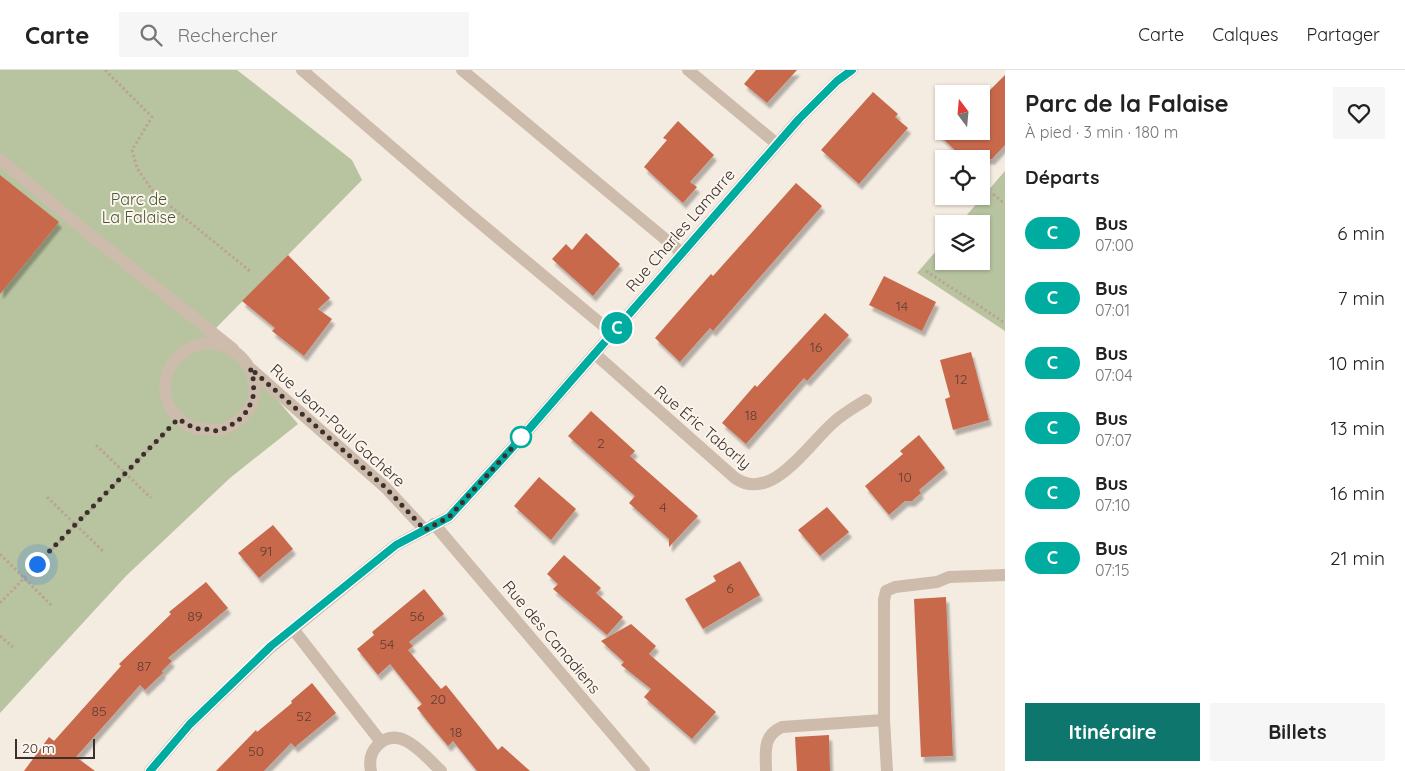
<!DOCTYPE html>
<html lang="fr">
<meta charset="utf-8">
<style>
body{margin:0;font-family:Quicksand,sans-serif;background:#f6f6f6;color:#222;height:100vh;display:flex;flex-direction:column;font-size:19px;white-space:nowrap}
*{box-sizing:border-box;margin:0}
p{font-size:16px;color:#767676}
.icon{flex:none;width:28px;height:28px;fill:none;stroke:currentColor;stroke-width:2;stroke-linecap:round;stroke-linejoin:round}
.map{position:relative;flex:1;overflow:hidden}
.panel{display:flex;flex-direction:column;background:#fff;width:400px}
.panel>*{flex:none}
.badge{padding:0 10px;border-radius:16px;font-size:18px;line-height:32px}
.needle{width:32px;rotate:344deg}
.buttons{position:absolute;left:935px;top:15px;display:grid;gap:10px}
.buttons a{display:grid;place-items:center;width:55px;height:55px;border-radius:0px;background:#fff;box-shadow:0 1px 4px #0004;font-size:25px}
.scale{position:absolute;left:15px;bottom:12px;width:80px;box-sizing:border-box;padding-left:5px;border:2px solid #3b302b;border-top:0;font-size:14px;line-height:18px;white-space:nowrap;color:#3b302b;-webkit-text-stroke:4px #fbf5ee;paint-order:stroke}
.you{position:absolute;width:25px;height:25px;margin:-12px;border:4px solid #fff;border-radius:50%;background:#1a73e8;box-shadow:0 0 0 8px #1a73e833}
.map>.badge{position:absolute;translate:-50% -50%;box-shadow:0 0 0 2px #fff}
h2{padding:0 20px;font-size:19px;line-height:45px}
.round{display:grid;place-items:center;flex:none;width:52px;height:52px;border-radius:0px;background:#f6f6f6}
.overview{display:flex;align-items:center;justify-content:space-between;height:85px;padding:0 20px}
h1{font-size:24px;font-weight:700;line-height:38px}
.action{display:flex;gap:10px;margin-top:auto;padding:10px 20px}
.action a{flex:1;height:58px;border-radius:0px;background:#0f766e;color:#fff;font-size:20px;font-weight:700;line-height:58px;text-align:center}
.action a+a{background:#f6f6f6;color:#222}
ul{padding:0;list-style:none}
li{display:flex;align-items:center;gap:15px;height:65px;padding:0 20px}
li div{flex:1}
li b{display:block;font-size:19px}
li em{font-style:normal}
li .badge{min-width:55px;font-weight:700;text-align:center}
header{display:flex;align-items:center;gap:30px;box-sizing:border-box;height:70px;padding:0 25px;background:#fff;border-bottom:1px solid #e0e0e0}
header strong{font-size:24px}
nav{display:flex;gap:28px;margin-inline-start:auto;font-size:18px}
.search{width:350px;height:45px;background:#f6f6f6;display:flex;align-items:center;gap:12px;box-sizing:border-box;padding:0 18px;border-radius:0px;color:#767676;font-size:19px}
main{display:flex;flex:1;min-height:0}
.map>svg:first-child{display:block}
</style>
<header>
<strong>Carte</strong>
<div class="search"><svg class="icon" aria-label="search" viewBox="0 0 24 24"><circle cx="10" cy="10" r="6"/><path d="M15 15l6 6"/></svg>Rechercher</div>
<nav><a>Carte</a><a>Calques</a><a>Partager</a></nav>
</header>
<main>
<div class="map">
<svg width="1005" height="701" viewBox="0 0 1005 701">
<defs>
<filter id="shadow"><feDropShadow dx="3" dy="5.5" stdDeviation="1" flood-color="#0004"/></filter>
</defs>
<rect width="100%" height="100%" fill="#f4ebe1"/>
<!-- green -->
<g fill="#b8c4a0">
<polygon points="0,0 237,0 352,90 362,110 216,258 298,354 230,408 126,506 0,643"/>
<polygon points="1005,101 1005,261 917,203 944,172 944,191 981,191 981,154 959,154"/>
</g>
<!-- building -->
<g fill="#c8694b" filter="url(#shadow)">
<polygon points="756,0 797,0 767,33 744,14"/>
<polygon points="1005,5 1005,75 992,89 964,89 935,61 981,61 981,29"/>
<polygon points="873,22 898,44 895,47 908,58 859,114 821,80"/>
<polygon points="678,51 714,85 690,112 697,117 683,133 644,97 667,70 663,68"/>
<polygon points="0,105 59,152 0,224"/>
<polygon points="796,113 822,136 713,261 710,258 680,292 655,268 711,204 713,206"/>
<polygon points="586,163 620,194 593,226 552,189 566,174 572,180"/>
<polygon points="288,185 330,228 318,239 332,249 304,286 272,261 275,258 242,231"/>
<polygon points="884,206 936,232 922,261 869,235"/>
<polygon points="825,243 849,265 807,311 804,308 746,374 722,353 755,315 757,317"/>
<polygon points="971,282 989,350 953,360 945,329 950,327 940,290"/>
<polygon points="591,341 635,381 630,386 698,446 669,477 669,469 629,433 635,426 568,366"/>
<polygon points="919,365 945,398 919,420 921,423 912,431 905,431 889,445 865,416 903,384 900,381"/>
<polygon points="539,407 576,439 551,470 514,436"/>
<polygon points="827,437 849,462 820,486 798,460"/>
<polygon points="273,455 293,479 259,508 238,483"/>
<polygon points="564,485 601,518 596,523 623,547 607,565 553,519 558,514 547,504"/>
<polygon points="740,491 760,525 703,559 685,529 716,511 713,506"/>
<polygon points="206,512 228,538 168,588 172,591 162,601 163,603 145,620 140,615 76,687 95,701 24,701 49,667 54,671 121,596 119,594 171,544 169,542"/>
<polygon points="424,519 444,544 409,572 413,576 408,580 441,619 446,615 498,680 502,676 530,701 477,701 453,671 448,676 432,657 417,638 422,634 390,594 378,605 357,579 374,565 372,562"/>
<polygon points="946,527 953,686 921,687 914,529"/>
<polygon points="631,554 656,576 649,584 716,642 692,669 644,627 651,619 621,595 624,592 601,571"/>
<polygon points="312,613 336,643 295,677 291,673 264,701 216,701 256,660 257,662 292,633 291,631"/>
<polygon points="829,665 830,701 797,701 795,667"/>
</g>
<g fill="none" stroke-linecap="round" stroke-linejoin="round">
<!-- path -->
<g stroke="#b9a596" stroke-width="3" stroke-dasharray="2.5 2.5" stroke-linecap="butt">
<polyline points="105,0 152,47 132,80 137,98 154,123 251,202"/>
<polyline points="993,124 1005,134"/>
<polyline points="926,201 1005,253"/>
<polyline points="96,375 151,428"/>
<polyline points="47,427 103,481"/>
<polyline points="0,484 52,536"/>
<polyline points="0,533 166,362"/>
<polyline points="0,566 13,577"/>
</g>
<!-- minor -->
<g stroke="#cdbbac" stroke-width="12">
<polyline points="302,0 467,142 612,263"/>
<polyline points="462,0 682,183"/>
<polyline points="688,0 777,74"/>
<polyline points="0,89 84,160 233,279"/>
<path d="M206,273C254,273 274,333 230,356C215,364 210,357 196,359C150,341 157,282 206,273Z"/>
<path d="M595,284L735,408C772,434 809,373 834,352C844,343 855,337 866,330"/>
<polyline points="251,299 386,418 425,460"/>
<polyline points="434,454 644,701"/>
<polyline points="293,559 381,672"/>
<polyline points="150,701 190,654 271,577 396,475 449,447 523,366 799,49 837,11 852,0"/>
<path d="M371,701C369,691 370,683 377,676C399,652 425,686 441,701"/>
<path d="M766,701C766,682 762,666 782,657L884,650"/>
<polyline points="887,701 884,650 884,530 886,521 895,517 937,512 949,507 1005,505"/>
</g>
</g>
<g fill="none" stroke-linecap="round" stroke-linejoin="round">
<!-- line casing -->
<g stroke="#fff" stroke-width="11">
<polyline id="line" points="150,701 190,654 271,576 396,475 449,447 523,366 799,49 837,11 852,0"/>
</g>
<!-- line -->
<use href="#line" stroke="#00aba0" stroke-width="8"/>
<!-- walk -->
<polyline stroke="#3b302b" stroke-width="5" stroke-dasharray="0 9" points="37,494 178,349 196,359 202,358 213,361 221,360 237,352 248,340 254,324 253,306 250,298 386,418 425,460 449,447 523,366 521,367"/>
</g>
<!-- markers -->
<circle fill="#fff" stroke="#00aba0" stroke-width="2.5" cx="521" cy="367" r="10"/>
<g text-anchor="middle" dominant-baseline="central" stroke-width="4" stroke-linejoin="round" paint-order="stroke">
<!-- number labels -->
<g font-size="14" fill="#5e3e33">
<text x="902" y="236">14</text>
<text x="816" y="277">16</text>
<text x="961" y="309">12</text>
<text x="751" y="345">18</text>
<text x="601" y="373">2</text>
<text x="905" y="407">10</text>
<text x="663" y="437">4</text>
<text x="266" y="481">91</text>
<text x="730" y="518">6</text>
<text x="195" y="546">89</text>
<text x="417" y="546">56</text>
<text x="387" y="574">54</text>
<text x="144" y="596">87</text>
<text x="438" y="629">20</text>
<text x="99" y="641">85</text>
<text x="304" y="646">52</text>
<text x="456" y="662">18</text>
<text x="256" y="681">50</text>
</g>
<!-- park labels -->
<g font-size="16" fill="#4a5a2e" stroke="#fbf5ee">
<text x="139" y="129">Parc de<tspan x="139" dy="18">La Falaise</tspan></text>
</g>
<!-- street labels -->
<g font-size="16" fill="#3b302b" stroke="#fbf5ee">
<text transform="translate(680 160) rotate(-49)">Rue Charles Lamarre</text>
<text transform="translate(338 355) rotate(42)">Rue Jean-Paul Gachère</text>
<text transform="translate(703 357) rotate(40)">Rue Éric Tabarly</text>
<text transform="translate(552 567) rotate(50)">Rue des Canadiens</text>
</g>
</g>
</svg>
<div class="buttons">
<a><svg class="needle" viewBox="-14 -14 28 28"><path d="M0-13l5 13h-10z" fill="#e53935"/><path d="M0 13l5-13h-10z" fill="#767676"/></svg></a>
<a><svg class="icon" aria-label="locate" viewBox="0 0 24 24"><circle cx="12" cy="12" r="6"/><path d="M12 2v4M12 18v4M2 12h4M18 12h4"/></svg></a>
<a><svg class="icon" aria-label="layers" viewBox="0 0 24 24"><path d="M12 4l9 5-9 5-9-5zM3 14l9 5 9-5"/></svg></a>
</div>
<div class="scale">20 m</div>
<div class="you" style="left:37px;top:494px"></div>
<b class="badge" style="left:617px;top:258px;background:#00aba0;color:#fff">C</b>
</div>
<section class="panel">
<div class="overview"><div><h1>Parc de la Falaise</h1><p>À pied · 3 min · 180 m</p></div><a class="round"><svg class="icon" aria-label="heart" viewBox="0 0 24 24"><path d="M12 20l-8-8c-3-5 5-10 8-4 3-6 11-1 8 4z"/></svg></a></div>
<h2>Départs</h2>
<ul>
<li><span class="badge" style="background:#00aba0;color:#fff">C</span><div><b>Bus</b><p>07:00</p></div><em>6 min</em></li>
<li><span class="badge" style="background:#00aba0;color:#fff">C</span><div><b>Bus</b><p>07:01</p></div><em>7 min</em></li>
<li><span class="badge" style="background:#00aba0;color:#fff">C</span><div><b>Bus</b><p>07:04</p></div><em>10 min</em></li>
<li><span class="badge" style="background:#00aba0;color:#fff">C</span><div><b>Bus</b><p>07:07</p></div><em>13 min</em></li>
<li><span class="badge" style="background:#00aba0;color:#fff">C</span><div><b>Bus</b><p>07:10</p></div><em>16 min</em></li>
<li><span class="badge" style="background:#00aba0;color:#fff">C</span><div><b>Bus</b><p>07:15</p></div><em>21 min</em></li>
</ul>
<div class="action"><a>Itinéraire</a><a>Billets</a></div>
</section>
</main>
